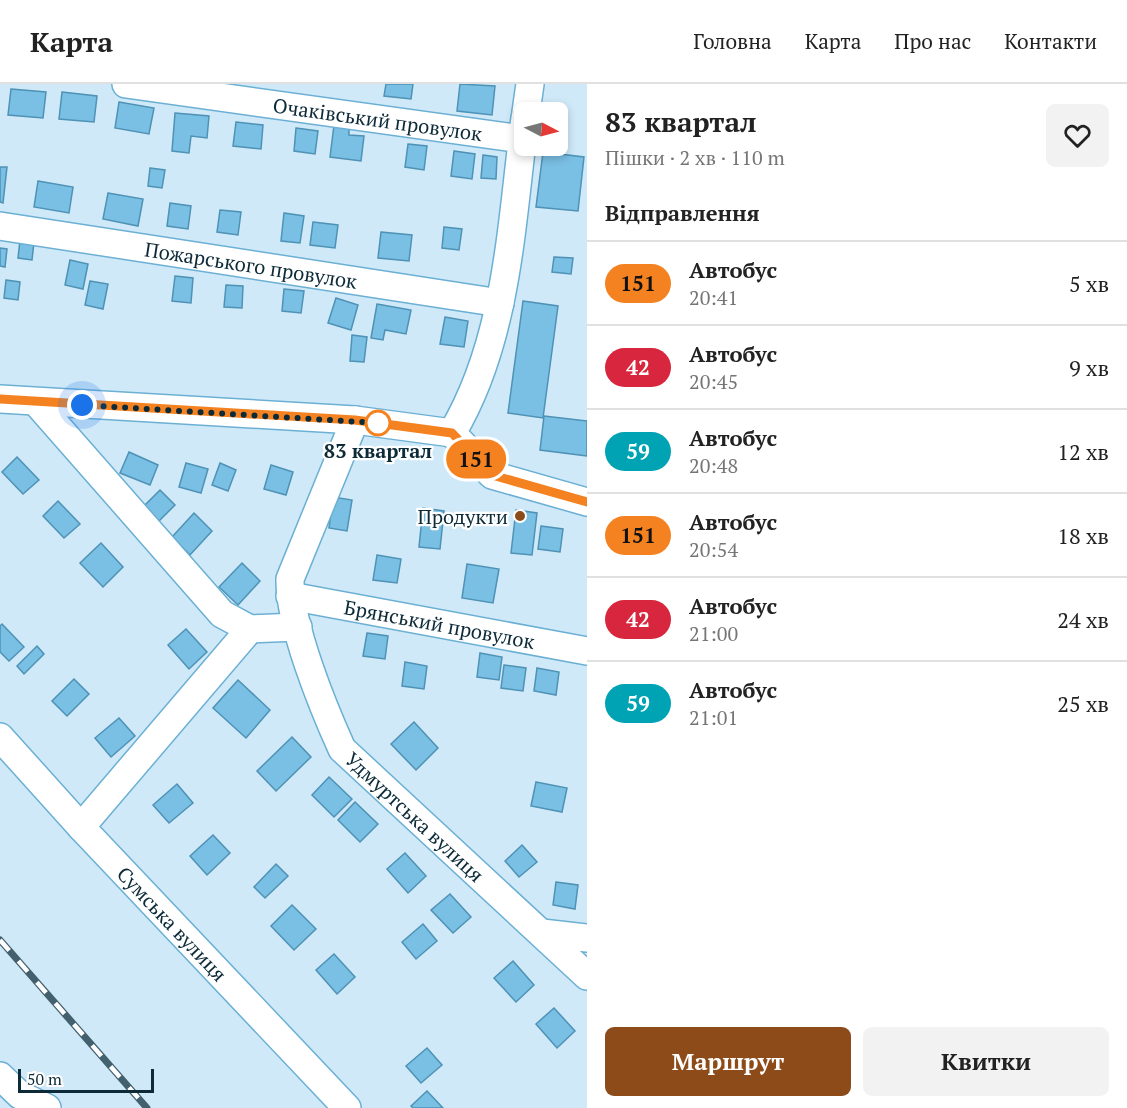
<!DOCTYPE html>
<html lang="uk">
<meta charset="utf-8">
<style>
body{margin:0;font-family:"PT Serif",serif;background:#f2f2f2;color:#222;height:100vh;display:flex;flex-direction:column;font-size:22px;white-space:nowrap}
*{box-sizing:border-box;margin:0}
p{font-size:20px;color:#767676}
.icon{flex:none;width:33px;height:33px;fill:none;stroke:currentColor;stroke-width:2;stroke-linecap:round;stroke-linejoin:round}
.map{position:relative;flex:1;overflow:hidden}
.drawer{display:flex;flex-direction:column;background:#fff;width:540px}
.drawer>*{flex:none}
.badge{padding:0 12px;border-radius:20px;font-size:21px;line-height:39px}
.needle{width:39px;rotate:96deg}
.fabs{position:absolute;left:514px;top:18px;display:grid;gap:12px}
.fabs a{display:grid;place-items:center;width:54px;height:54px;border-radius:9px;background:#fff;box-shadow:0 3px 9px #0003;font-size:30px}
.scale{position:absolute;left:18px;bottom:15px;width:136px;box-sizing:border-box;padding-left:6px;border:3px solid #0c2a38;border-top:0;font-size:16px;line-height:21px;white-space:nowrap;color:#0c2a38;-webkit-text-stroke:4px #fff;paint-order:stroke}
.you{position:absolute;width:30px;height:30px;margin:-15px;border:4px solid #fff;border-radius:50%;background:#1a73e8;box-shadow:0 0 0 9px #1a73e833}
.map>.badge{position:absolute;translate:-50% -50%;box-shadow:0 0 0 3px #fff}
h2{padding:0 18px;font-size:22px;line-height:54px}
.round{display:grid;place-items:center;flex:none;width:63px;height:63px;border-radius:9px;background:#f2f2f2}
.headline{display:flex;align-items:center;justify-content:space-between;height:102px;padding:0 18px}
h1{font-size:28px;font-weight:700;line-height:45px}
.button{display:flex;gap:12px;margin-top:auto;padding:12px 18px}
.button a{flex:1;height:69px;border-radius:9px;background:#8d4b19;color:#fff;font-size:24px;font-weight:700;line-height:69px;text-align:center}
.button a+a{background:#f2f2f2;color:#222}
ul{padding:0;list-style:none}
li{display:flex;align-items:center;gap:18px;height:84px;padding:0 18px;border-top:2px solid #e0e0e0}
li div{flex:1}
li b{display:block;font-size:22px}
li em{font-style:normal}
li .badge{min-width:66px;font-weight:700;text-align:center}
header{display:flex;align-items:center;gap:36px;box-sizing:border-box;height:84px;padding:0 30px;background:#fff;border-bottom:2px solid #e0e0e0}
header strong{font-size:28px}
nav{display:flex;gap:33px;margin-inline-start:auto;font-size:21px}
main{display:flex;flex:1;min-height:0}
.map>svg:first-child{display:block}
</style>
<header>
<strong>Карта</strong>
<nav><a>Головна</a><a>Карта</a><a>Про нас</a><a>Контакти</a></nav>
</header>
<main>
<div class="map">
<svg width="587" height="1024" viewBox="0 0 587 1024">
<rect width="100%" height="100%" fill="#cfe9f8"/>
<!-- building -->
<g fill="#7abfe4" stroke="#4e92b5" stroke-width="1.5">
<polygon points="386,0 413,0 411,15 384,12"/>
<polygon points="460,0 495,2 492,31 457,27"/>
<polygon points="11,5 46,8 43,34 8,31"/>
<polygon points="62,8 97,12 94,38 59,35"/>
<polygon points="119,18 154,24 149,50 115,44"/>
<polygon points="175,29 209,32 207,54 191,52 189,69 172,67"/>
<polygon points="236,38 263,41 261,65 233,62"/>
<polygon points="334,41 349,43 349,51 364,52 361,77 330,73"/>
<polygon points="296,44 318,47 315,70 294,67"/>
<polygon points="408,60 427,62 424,86 405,83"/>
<polygon points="454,67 475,70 472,95 451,92"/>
<polygon points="543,68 584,73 578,127 536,123"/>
<polygon points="483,71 497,73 496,95 481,94"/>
<polygon points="0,83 7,83 3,119 0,118"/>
<polygon points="150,84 165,86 162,104 148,102"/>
<polygon points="38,97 73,103 69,129 34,123"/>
<polygon points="108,109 143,115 138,142 103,135"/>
<polygon points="170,119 191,122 188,145 167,142"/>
<polygon points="220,126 241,128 238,151 217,148"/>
<polygon points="284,129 304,132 300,159 281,157"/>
<polygon points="313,138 338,141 335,164 310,161"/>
<polygon points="444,143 462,145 459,166 442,164"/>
<polygon points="381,148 412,151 409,177 378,174"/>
<polygon points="20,156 34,158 32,176 18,174"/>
<polygon points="0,164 7,165 5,183 0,182"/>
<polygon points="554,173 573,174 571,190 552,188"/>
<polygon points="70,176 88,180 83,205 65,201"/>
<polygon points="175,192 193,194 191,219 172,217"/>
<polygon points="6,196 20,198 18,216 4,214"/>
<polygon points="90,197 108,200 103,225 85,221"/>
<polygon points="226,201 243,202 242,224 224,223"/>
<polygon points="284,205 304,207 301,229 282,227"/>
<polygon points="336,214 358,221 351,246 328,239"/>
<polygon points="523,217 558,222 543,334 508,329"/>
<polygon points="377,220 411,226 406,250 385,246 383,256 371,254"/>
<polygon points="445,233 468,237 464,263 440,260"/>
<polygon points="352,251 367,253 364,278 350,277"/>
<polygon points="544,332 587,337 587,372 540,366"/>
<polygon points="129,368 158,381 150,401 120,389"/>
<polygon points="17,373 39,396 23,410 2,388"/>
<polygon points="186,379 208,385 201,409 179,403"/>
<polygon points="220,379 236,386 228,407 212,401"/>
<polygon points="271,381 293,388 286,411 264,405"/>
<polygon points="160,406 175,421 153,443 138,428"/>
<polygon points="333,413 352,416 347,447 329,444"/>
<polygon points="58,417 80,440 64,454 43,432"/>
<polygon points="423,424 444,427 440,465 419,463"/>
<polygon points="516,426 537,429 532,471 511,469"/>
<polygon points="194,429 212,447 190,471 172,453"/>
<polygon points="541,442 563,445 560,468 538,465"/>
<polygon points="101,459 123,483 103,503 80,479"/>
<polygon points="377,471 401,475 397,499 373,496"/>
<polygon points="242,479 260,497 238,521 219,503"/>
<polygon points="467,480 499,485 493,519 462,514"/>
<polygon points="2,540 24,563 9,577 0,568 0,542"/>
<polygon points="186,545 207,568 189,585 168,561"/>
<polygon points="367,549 388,552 385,575 363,572"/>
<polygon points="37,562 44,570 24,590 17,582"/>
<polygon points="480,569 502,573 499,596 477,593"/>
<polygon points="405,578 427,582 424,605 402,602"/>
<polygon points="504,581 526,584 523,607 501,604"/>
<polygon points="537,584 559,588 556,611 534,607"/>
<polygon points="74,595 89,610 67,632 52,617"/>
<polygon points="238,596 270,626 246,654 213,624"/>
<polygon points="119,634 135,652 111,673 95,654"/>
<polygon points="414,638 438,664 416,686 391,660"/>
<polygon points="292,653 311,673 276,707 257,687"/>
<polygon points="329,693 352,715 334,733 312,711"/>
<polygon points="536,698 567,704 562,728 531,722"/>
<polygon points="177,700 193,719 169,739 153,721"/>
<polygon points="355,718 378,740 360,758 338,736"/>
<polygon points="213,751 230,769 207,791 190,772"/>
<polygon points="522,761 537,778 519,793 505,777"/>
<polygon points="405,769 426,792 408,809 387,785"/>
<polygon points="276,780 288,792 265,814 254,803"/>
<polygon points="556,798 578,801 575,825 553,821"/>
<polygon points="450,810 471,833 453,849 431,826"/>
<polygon points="292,821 316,845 294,866 271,842"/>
<polygon points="423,840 437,857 416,875 402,858"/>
<polygon points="334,870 355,893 337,910 316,886"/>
<polygon points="513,877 534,901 516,918 494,894"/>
<polygon points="554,924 575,947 557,964 536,940"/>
<polygon points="427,964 442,981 421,999 406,982"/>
<polygon points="427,1007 443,1024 413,1024 411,1022"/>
</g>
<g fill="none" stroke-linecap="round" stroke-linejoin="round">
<!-- minor casing -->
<g stroke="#6bb0d4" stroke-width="30">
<g id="minor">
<path id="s1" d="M126,0L522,55"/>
<polyline points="526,28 530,0"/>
<path id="s2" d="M0,142L500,219"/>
<path d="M0,315L355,336L452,349C508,255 511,140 525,34"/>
<polyline points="36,318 222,530 250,545 298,543"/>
<path id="s3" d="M355,336L290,495C289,540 323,623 342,665L587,892"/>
<polyline points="452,349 492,391 587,418"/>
<path id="s4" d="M290,512L587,567"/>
<path id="s5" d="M0,653L81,743L347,1024"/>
<polyline points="81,743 250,545"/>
<polyline points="542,849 587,854"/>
<polyline points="0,992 20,1011 47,1024"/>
</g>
</g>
<!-- minor -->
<use href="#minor" stroke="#fff" stroke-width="27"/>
<!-- rail casing -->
<g stroke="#43606e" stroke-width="7">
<polyline id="rail" points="0,856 147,1024"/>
</g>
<!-- rail -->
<use href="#rail" stroke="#fff" stroke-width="4.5" stroke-dasharray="14" stroke-linecap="butt"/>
</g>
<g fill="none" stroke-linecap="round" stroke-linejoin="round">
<!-- line casing -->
<g stroke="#fff" stroke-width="14">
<polyline id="line" points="0,315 355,336 452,349 492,391 587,418"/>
</g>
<!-- line -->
<use href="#line" stroke="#f58220" stroke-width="9"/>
<!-- walk -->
<polyline stroke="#0c2a38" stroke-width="6" stroke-dasharray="0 10.8" points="82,321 378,339"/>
</g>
<!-- markers -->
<circle fill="#fff" stroke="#f58220" stroke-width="3" cx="378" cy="339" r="12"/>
<circle fill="#8d4b19" stroke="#fff" stroke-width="2" cx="520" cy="432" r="6"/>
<g text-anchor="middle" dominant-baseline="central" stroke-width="4.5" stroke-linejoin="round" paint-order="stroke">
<!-- street labels -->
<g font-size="20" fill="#0c2a38" stroke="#fff">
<text stroke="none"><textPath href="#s1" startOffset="254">Очакiвський провулок</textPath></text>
<text stroke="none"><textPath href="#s2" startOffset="254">Пожарського провулок</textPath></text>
<text stroke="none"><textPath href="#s4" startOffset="152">Брянський провулок</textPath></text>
<text stroke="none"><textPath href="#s3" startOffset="450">Удмуртська вулиця</textPath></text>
<text stroke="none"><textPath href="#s5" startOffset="254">Сумська вулиця</textPath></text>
</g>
<!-- stop labels -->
<g font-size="20" font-weight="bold" fill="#0c2a38" stroke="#fff">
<text x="378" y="366">83 квартал</text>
</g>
<!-- poi labels -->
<g font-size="20" fill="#0c2a38" stroke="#fff" text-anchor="end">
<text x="508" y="432">Продукти</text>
</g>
</g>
</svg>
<div class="fabs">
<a><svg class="needle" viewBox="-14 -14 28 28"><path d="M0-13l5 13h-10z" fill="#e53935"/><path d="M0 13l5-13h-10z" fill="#767676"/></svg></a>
</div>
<div class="scale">50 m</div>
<div class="you" style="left:82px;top:321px"></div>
<b class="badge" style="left:476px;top:375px;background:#f58220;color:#111">151</b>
</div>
<section class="drawer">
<div class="headline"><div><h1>83 квартал</h1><p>Пішки · 2 хв · 110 m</p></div><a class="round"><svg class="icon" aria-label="heart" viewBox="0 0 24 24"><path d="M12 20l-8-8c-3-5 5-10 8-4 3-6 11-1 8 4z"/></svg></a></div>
<h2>Відправлення</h2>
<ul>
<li><span class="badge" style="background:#f58220;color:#111">151</span><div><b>Автобус</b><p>20:41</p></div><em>5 хв</em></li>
<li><span class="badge" style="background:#d7263d;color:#fff">42</span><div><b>Автобус</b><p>20:45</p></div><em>9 хв</em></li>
<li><span class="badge" style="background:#00a3b4;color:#fff">59</span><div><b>Автобус</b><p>20:48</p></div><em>12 хв</em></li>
<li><span class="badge" style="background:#f58220;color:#111">151</span><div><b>Автобус</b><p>20:54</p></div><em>18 хв</em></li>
<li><span class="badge" style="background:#d7263d;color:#fff">42</span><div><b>Автобус</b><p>21:00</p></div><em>24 хв</em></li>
<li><span class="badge" style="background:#00a3b4;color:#fff">59</span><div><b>Автобус</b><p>21:01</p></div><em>25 хв</em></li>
</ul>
<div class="button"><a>Маршрут</a><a>Квитки</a></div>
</section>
</main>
